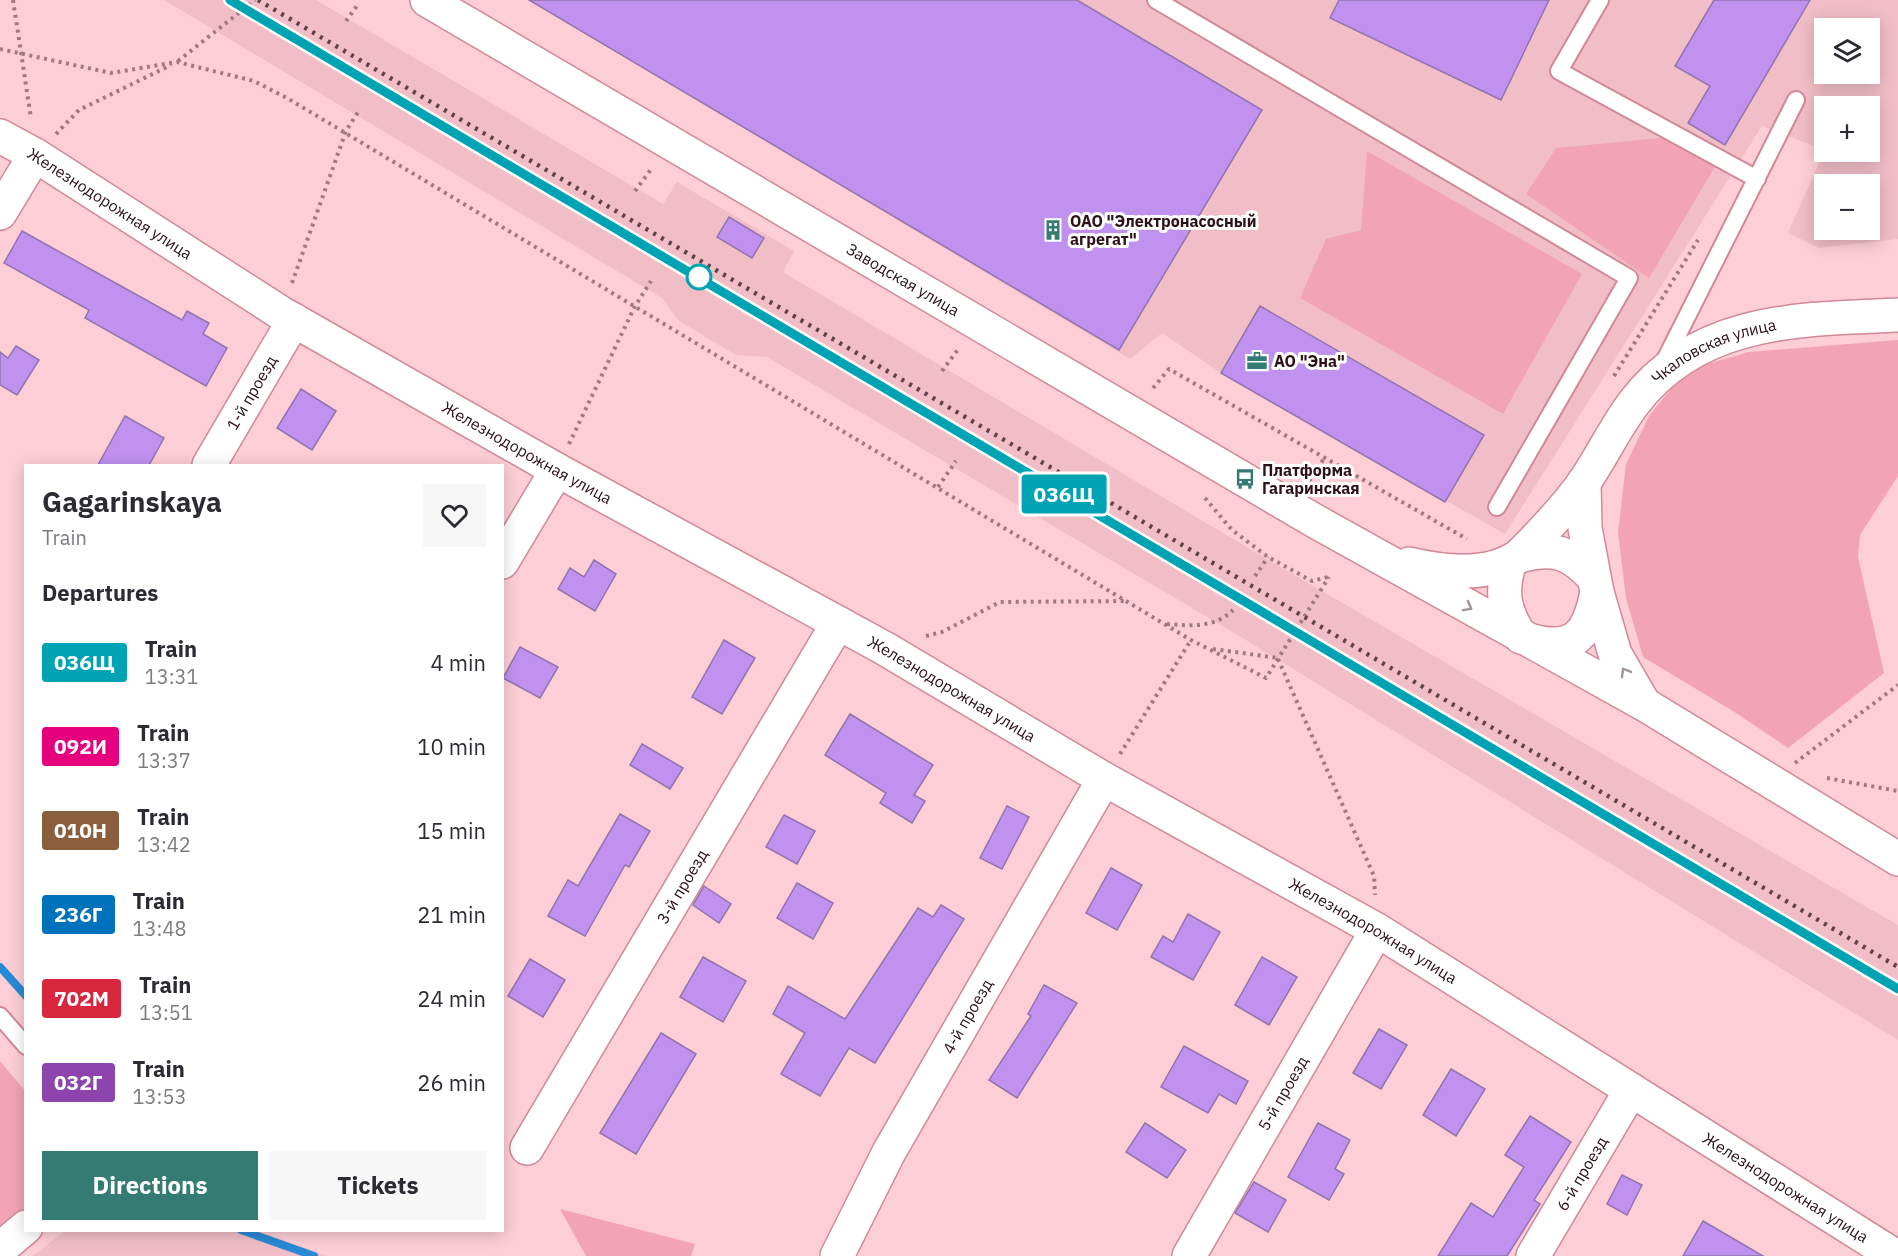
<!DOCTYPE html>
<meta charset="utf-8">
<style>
body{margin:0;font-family:"IBM Plex Sans",sans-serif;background:#f7f7f7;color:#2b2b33;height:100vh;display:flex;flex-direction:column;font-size:22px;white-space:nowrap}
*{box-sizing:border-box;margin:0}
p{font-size:20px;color:#7c7c81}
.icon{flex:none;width:33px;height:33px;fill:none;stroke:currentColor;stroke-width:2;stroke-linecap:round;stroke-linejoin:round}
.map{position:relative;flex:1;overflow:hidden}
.panel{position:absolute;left:24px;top:464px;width:480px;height:768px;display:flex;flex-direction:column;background:#fff;border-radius:0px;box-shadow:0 3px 15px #0003}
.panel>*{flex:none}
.badge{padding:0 12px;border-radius:4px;font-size:21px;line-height:39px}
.tools{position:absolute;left:1814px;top:18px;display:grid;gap:12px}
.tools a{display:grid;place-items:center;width:66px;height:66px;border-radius:0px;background:#fff;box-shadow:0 3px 15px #0003;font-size:30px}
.map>.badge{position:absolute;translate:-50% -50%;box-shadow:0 0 0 3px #fff}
h2{padding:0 18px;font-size:22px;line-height:54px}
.round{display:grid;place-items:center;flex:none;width:63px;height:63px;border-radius:0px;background:#f7f7f7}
.overview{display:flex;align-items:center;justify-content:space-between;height:102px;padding:0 18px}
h1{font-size:28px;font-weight:700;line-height:45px}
.action{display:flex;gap:12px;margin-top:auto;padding:12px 18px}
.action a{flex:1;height:69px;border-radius:0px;background:#347b74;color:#fff;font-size:24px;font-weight:700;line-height:69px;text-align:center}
.action a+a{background:#f7f7f7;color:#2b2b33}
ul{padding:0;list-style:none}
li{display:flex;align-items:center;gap:18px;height:84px;padding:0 18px}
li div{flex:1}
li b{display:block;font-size:22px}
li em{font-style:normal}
li .badge{min-width:66px;font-weight:700;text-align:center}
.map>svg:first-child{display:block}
</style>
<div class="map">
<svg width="1898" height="1256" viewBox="0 0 1898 1256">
<rect width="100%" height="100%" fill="#fdced6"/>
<!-- built -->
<g fill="#f1bec7" fill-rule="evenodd">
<polygon points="164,0 316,0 663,204 677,182 794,251 783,272 1277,565 1898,925 1898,1040 1236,634 767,357 736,355 679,321 662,298"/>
<path d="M529,0H1898V239L1819,248L1788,233L1824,152H1869V106H1824V150L1762,126L1505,534L1221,373L1162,333L1130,359ZM1824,28H1869V74H1824ZM1824,184H1869V230H1824Z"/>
<polygon points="66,1230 255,1230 327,1256 33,1256"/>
</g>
<!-- green -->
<g fill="#f3a4b4">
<polygon points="1671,137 1716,165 1649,278 1526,194 1556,148"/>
<polygon points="1367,151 1582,274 1503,414 1300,298 1326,239 1361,230"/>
<polygon points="1898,340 1898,476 1860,535 1858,557 1884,673 1788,748 1736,713 1643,657 1626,598 1618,533 1626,464 1649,416 1686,370 1749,352"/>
<polygon points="0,1061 26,1092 25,1227 0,1249"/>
<polygon points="560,1209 695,1244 691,1256 586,1256"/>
</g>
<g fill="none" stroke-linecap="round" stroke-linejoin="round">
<!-- stream -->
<g stroke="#288ad5" stroke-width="8">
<polyline points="0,967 26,996"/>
<polyline points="241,1230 314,1256"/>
</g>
</g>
<!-- building -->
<g fill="#c191f0" stroke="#9174ae" stroke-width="1.5">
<polygon points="529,0 1077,0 1262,110 1119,350"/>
<polygon points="1339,0 1549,0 1501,100 1330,18"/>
<polygon points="1714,0 1810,0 1725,145 1688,123 1710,86 1675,66"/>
<polygon points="729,217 764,238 752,258 717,237"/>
<polygon points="22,231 182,320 187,311 209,323 203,334 227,348 206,386 85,318 89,310 4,263"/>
<polygon points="1260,306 1484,435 1445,502 1221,373"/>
<polygon points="16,346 39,360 17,395 0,385 0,352 8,358"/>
<polygon points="301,389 336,411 312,450 277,428"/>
<polygon points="125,416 164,438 149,465 98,465"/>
<polygon points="594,560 616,574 595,611 558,589 570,568 584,577"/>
<polygon points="724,640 755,658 722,714 692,697"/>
<polygon points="520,647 558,667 540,698 503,678"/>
<polygon points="850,714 933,765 914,795 925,801 912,823 880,803 886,793 825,755"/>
<polygon points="642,744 683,768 670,789 630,765"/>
<polygon points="1007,806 1029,817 1002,869 980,858"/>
<polygon points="620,814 650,831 629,867 625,865 585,936 548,916 568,880 578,886"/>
<polygon points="784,815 815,831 797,864 766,847"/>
<polygon points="1111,868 1142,885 1117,930 1086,913"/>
<polygon points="797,883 833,903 813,939 777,918"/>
<polygon points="704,886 731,904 719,923 693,905"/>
<polygon points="941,905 964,919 875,1063 849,1048 820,1096 781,1074 805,1033 773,1014 788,986 845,1019 918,908 933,917"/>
<polygon points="1188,914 1220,932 1193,980 1151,957 1163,936 1173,942"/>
<polygon points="703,957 746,981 723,1022 680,997"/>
<polygon points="1262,957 1297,977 1269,1025 1235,1005"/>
<polygon points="530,959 565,980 543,1017 508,996"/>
<polygon points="1044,985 1077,1003 1017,1098 989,1080 1031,1016 1028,1014"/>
<polygon points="1379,1029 1407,1045 1381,1089 1353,1073"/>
<polygon points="661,1033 696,1054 636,1154 600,1133"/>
<polygon points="1184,1046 1248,1081 1236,1104 1219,1094 1208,1113 1161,1087"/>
<polygon points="1451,1069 1485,1089 1456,1136 1423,1115"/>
<polygon points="1530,1116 1571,1142 1534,1200 1540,1204 1507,1256 1438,1256 1471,1203 1493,1217 1524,1167 1505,1155"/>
<polygon points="1145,1123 1186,1150 1167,1178 1126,1152"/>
<polygon points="1318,1123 1350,1140 1335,1169 1344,1174 1329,1200 1288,1177"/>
<polygon points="1622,1175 1642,1185 1627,1215 1607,1204"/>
<polygon points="1254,1182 1286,1200 1268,1232 1235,1213"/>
<polygon points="1703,1221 1763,1256 1683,1256"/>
</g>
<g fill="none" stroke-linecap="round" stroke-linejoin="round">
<!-- service casing -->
<g stroke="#d18897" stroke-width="20">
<g id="service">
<polyline points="1156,0 1629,278 1497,507"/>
<polyline points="1600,0 1559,71 1757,179"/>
<polyline points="1663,364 1796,100"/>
<polyline points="0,1016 26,1046"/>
</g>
</g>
<!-- minor casing -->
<g stroke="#d18897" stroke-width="36">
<g id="minor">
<path id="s1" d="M0,136L35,155L281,313L557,470L884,648L1104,779L1377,930L1895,1256"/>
<polyline points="0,213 35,155"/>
<path id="s2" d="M209,465L294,320"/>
<polyline points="502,562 557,470"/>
<path id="s3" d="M527,1148L838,623"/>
<polyline points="0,1249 26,1227"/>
<path id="s4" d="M837,1256L889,1152L1104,779"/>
<path id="s5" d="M1189,1256L1377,930"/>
<path id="s6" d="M1533,1256L1631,1090"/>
</g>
</g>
<!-- tertiary casing -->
<g stroke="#d18897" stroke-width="36">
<polyline id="tertiary" points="1644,704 1898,859"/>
</g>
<!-- secondary casing -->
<g stroke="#d18897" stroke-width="36">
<g id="secondary">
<path id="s7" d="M427,0L1315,521L1644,704L1615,654L1597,592L1585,528L1584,482"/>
<path d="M1519,556C1553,547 1570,551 1594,578"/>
<path d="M1510,562C1500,592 1504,611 1521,637"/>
<path id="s8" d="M1409,564C1443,572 1488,578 1519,556C1542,533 1566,508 1585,481C1602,456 1615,428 1633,404C1697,318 1802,319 1898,315"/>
<path d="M1532,641C1576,652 1589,633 1597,592"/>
</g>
</g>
<!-- path -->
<g stroke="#a07a81" stroke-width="4" stroke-dasharray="3 4.5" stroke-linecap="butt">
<polyline points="13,0 31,118"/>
<polyline points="346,21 359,3"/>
<polyline points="0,49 111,73 177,62 254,81 287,98 1191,640 1266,678 1329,577"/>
<polyline points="178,61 255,0"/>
<polyline points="56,134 79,110 171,65"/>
<polyline points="635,191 652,168"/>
<polyline points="292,283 346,131 360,109"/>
<polyline points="942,371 959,348"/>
<polyline points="1614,376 1698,240"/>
<polyline points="1153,388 1169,369 1467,539"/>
<polyline points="569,444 634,308 651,281"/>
<polyline points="1309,481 1325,457"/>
<polyline points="938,487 956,461"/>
<polyline points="1205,498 1232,530 1268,557 1312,581 1328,577"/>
<polyline points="1255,576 1268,557"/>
<path d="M1167,624C1190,626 1215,628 1233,610"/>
<polyline points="926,636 942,632 1000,602 1127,601"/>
<polyline points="1213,649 1278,658"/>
<polyline points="1278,659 1374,876 1375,895"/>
<polyline points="1120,754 1191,640"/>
<polyline points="1795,763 1898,685"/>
<polyline points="1827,778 1898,791"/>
</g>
<!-- service -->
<use href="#service" stroke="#fff" stroke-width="16"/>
<!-- minor -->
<use href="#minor" stroke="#fff" stroke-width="33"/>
<!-- tertiary -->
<use href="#tertiary" stroke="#fff" stroke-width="33"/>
<!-- secondary -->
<use href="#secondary" stroke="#fff" stroke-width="33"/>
<!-- rail -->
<g stroke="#614147" stroke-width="4.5" stroke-dasharray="3 6" stroke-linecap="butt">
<polyline points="230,0 1898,989"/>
<polyline points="258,0 1898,967"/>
</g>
</g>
<!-- one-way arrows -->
<defs><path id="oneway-chevron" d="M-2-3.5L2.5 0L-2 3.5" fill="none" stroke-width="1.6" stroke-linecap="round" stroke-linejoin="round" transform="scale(1.5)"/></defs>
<g stroke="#a09497">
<use href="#oneway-chevron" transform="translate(1468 607) rotate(29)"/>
<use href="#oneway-chevron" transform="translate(1625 672) rotate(-120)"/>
</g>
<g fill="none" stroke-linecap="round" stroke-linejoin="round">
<!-- line casing -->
<g stroke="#fff" stroke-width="14">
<polyline id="line" points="230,0 1898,989"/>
</g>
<!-- line -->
<use href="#line" stroke="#00a3b4" stroke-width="9"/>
</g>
<!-- icons -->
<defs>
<g id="building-bare" transform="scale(1.62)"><path d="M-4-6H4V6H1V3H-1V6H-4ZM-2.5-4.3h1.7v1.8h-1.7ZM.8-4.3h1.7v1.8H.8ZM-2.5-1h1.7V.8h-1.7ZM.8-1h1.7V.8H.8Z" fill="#347b74" stroke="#fdfdfd" stroke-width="2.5" paint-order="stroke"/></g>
<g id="office-bare" transform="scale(1.62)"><path d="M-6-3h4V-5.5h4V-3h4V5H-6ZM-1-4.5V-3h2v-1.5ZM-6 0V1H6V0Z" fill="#347b74" stroke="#fdfdfd" stroke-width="2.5" paint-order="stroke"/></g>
<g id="bus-bare" transform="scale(1.62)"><path d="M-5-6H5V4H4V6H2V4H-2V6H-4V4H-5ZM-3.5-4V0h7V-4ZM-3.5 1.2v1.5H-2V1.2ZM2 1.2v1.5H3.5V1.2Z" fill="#347b74" stroke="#fdfdfd" stroke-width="2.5" paint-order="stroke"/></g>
</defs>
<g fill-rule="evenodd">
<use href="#building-bare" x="1053" y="230"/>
<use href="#office-bare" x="1257" y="361"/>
<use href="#bus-bare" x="1245" y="479"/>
</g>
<!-- markers -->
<circle fill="#fff" stroke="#00a3b4" stroke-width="3" cx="699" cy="277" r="12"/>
<g text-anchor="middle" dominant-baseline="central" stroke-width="6" stroke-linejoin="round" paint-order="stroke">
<!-- street labels -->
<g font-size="16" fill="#2c1117" stroke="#fdfdfd">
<text stroke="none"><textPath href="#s1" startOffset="129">Железнодорожная улица</textPath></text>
<text stroke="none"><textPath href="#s7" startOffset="552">Заводская улица</textPath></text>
<text stroke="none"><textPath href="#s8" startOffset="404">Чкаловская улица</textPath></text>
<text stroke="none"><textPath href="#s2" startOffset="84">1-й проезд</textPath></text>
<text stroke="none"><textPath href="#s1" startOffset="615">Железнодорожная улица</textPath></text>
<text stroke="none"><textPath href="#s1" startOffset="1101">Железнодорожная улица</textPath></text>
<text stroke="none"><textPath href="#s3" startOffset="304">3-й проезд</textPath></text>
<text stroke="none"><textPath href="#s1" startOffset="1587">Железнодорожная улица</textPath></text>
<text stroke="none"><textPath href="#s4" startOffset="273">4-й проезд</textPath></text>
<text stroke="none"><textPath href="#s5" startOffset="188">5-й проезд</textPath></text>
<text stroke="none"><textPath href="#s6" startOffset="96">6-й проезд</textPath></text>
<text stroke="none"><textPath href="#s1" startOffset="2073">Железнодорожная улица</textPath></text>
</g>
<!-- poi labels -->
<g font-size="16" font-weight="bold" fill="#2c1117" stroke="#fdfdfd" text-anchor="start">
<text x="1070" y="221">ОАО "Электронасосный<tspan x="1070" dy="18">агрегат"</tspan></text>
<text x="1274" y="361">АО "Эна"</text>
<text x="1262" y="470">Платформа<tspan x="1262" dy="18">Гагаринская</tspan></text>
</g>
</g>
</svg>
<div class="tools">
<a><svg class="icon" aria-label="layers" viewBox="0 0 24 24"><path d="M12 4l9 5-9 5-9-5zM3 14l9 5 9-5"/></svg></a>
<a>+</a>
<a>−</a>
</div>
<b class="badge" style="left:1064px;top:494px;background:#00a3b4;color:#fff">036Щ</b>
<section class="panel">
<div class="overview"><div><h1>Gagarinskaya</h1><p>Train</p></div><a class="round"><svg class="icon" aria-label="heart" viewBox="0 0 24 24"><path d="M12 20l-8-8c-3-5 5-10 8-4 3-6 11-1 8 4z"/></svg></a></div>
<h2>Departures</h2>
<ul>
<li><span class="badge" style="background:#00a3b4;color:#fff">036Щ</span><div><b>Train</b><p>13:31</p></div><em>4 min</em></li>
<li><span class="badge" style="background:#e6007e;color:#fff">092И</span><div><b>Train</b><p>13:37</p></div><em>10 min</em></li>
<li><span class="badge" style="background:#8b5e3c;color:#fff">010Н</span><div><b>Train</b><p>13:42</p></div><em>15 min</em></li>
<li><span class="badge" style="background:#0072bc;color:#fff">236Г</span><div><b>Train</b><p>13:48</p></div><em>21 min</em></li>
<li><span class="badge" style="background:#d7263d;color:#fff">702М</span><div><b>Train</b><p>13:51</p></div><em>24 min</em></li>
<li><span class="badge" style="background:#8e44ad;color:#fff">032Г</span><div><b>Train</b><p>13:53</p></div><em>26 min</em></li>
</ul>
<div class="action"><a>Directions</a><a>Tickets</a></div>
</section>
</div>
